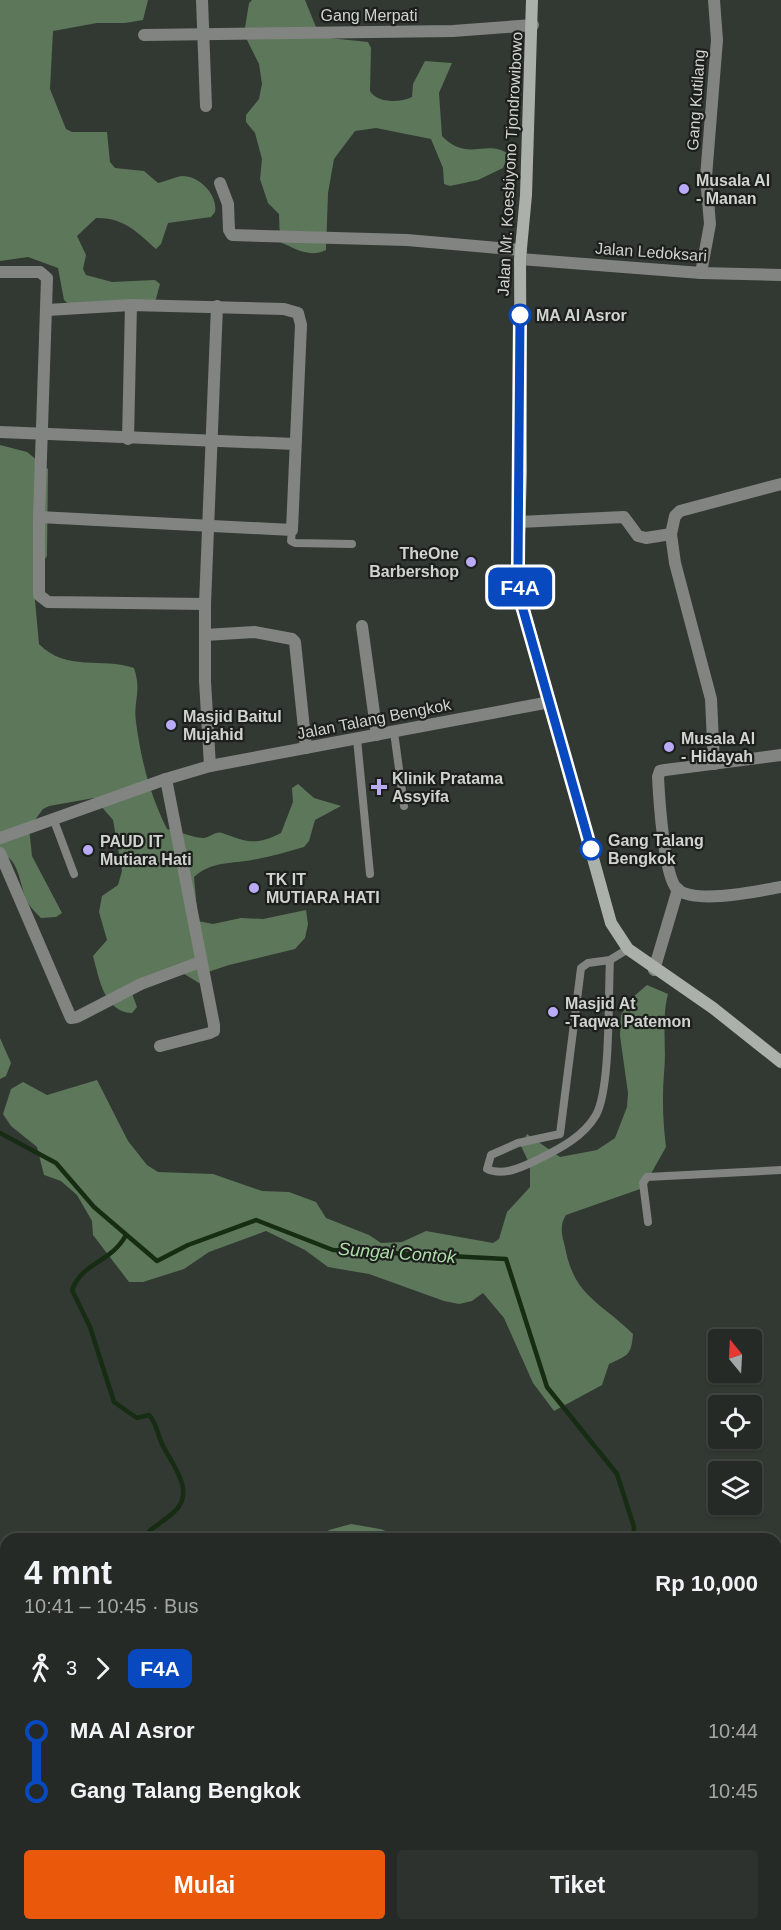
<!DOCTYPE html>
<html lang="id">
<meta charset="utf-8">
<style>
body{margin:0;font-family:Arial,sans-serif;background:#2e322e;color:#f1f3f6;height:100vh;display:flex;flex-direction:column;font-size:22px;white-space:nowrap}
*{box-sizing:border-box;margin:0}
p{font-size:20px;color:#a4a7a7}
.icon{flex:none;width:33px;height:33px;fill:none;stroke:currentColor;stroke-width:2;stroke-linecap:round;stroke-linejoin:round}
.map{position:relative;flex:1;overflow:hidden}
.details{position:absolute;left:0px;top:1533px;width:782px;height:398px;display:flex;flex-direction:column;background:#262a26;border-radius:18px 18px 0 0;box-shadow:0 2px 4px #0004,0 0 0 2px #424643}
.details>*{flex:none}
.badge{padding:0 12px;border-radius:9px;font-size:21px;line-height:39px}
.needle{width:39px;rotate:342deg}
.fabs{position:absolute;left:708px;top:1329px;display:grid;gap:12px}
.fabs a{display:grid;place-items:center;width:54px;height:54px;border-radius:6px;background:#262a26;box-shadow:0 2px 4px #0004,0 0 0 2px #424643;font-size:30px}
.map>.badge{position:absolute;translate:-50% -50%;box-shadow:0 0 0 3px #fff}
.legs{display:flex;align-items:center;gap:9px;height:66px;padding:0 24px;font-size:20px}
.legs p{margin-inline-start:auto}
.summary{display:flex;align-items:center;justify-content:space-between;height:102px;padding:0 24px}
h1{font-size:33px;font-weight:700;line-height:45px}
.primary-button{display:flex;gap:12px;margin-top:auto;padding:12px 24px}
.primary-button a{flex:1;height:69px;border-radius:6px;background:#ea580c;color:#fff;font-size:24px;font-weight:700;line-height:69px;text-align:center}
.primary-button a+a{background:#2e322e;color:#f1f3f6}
ul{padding:0 24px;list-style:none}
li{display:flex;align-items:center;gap:21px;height:60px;font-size:22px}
li i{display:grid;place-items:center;width:9px;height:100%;margin:0 8px;background:currentColor}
li i::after{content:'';width:15px;height:15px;margin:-8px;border:4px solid;border-radius:50%;background:#262a26}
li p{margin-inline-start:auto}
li:first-child i{background:linear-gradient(#0000 50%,currentColor 0)}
li:last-child i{background:linear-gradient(currentColor 50%,#0000 0)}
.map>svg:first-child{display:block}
</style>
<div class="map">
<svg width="781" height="1930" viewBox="0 0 781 1930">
<rect width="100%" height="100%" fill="#323832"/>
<!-- forest -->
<g fill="#5d775a">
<path d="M0,0H148L143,20L125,23H97L53,31L50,89L66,129L72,132H107L110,162L115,168L144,171L158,183C166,181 175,177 182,176C200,176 218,195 215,212L211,217L168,223L161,244L156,249C137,232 123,217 96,218L77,236L86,255L83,269L86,275L112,282L155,280L160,284L154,306L70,305L64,300L58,268L28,257L0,261Z"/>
<path d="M252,0H305L320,37L368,42L371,48L370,91C377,103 399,103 412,97L413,84L425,61L452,63L439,93L442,136C468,163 485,138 509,154L503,168L478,180L450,186L444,184L443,168L431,139L376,128L355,131L334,159L328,193L326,250C309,258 296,249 280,242L279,214L268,203L260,179L262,159L255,133L246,122V115L259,99L262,84L259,64L244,34L249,3Z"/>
<path d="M0,445L27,452L48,469L47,556L33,578L39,644C66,672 102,657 134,668C142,692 133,701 136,722C141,760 150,795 167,829C178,831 194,838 204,838C211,837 215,831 222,833C247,842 255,846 281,833L293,802L292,788L298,784L314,798L341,806L315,820L309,841L304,847C287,852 270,857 252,860C230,864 212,861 194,877L198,921L213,924L241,918L263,919L306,910L308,924L305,938L295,949L229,965L208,972L206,979L199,983L181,972L130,988L137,1007L132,1013C104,1012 99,978 93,956L107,940L99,912L102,896L118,885L122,871L113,820L94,798L49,806L43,809L29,828L32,856L62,913L56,917L41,918C36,913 31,908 28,903C19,887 21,859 0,853Z"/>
<path d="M647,985L668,994C661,1021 667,1046 664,1073C662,1099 663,1122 666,1147L643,1188L566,1215C559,1226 562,1235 565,1247C574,1297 601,1302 633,1334C631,1356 628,1355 609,1364L602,1385L554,1411L533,1383L504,1318L483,1293L472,1301L459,1304L444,1301L369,1274L328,1267L305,1250L266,1231L209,1252L184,1269L143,1282H129L93,1235L92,1221L77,1195L61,1181L44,1175L37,1147L11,1126L3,1114L11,1089L23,1082L47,1095L97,1080L128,1141L147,1165L158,1172L213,1174L262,1191L289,1192L316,1202L326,1218L369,1235L381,1243L402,1242L426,1231L493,1243L499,1239L507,1212L530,1187V1165L521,1146L527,1134L560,1157L597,1150L615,1138L627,1107L628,1093L620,1036L621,1015L632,998Z"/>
<polygon points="0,1038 11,1063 6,1076 0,1079"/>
<polygon points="351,1524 380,1529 410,1539 321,1539 329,1530"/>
<polygon points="6,1770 6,1924 442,1924 443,1930 0,1930 0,1777"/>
</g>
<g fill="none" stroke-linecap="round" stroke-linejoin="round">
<!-- stream -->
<g stroke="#162d14" stroke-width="4.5">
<polyline points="0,1133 56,1163 94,1207 157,1261 188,1245 256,1220 333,1250 506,1259 547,1387 617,1474 634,1527 633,1539"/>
<path d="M126,1235C111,1263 82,1262 72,1290L90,1327L114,1402L137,1418L149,1415C157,1424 157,1433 162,1444C171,1463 197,1492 174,1512C163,1522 151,1528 141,1539"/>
<polyline points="776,1635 781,1635"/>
<polyline points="33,1924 34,1930"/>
</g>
<!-- service -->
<g stroke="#818481" stroke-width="8">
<polyline points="292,530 291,541 295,543 352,544"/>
<polyline points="394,732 404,806"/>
<polyline points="357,739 370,874"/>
<polyline points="53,818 74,874"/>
<path d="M610,960L588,963L581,968L560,1134L518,1143L491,1155L487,1169C504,1177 524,1166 539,1159C561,1148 584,1136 596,1115C611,1088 608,995 610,960L628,949"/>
<polyline points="648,1222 643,1183 647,1177 781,1170"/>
</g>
<!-- minor -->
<g stroke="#818481" stroke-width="12">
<polyline points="202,0 206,106"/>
<polyline points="144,35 453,31 533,25"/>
<polyline points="220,183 228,204 229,230 232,235 407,240 521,250"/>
<polyline points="520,259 701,273 781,275"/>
<polyline points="0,272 40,272 47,278 39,517 39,595 48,602 205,604"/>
<polyline points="701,273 710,224 706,177 717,40 714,0"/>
<polyline points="0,432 295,444"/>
<polyline points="128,439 131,305"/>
<polyline points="39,517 292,530 301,325 298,313 284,309 131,305 47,310"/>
<polyline points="519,522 624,517 638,536 646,538 671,534 675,516 680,511 781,484"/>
<polyline points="671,534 675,563 711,699 714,764"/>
<polyline points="362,626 377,735"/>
<polyline points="205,635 254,632 292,639 295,642 306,748"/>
<path d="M781,755L665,770L660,771L658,777C659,797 664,877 677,889C696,905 758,891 781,887"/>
<polyline points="210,766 205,681 205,604 217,306"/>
<polyline points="0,838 166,779 210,766 550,702"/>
<polyline points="0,853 71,1018 77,1017 141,984 200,962"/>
<polyline points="654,970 678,889"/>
<polyline points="160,1046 210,1033 214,1031 214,1025 166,779"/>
<polyline points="0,1743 6,1719"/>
<polyline points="776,1878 781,1878"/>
<polyline points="451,1924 452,1930"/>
<polyline points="538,1926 539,1924"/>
<polyline points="625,1930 625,1924"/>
<polyline points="761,1930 762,1924"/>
</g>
<!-- secondary -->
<polyline stroke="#abb0aa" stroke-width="12" points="532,0 526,195 520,259 521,472 518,566 521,599 611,923 628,949 713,1008 781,1062"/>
</g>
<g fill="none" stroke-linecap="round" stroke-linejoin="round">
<!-- line-1 casing -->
<g stroke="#fff" stroke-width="14">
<polyline id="line-1" points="520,315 518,566 520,599 591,849"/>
</g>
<!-- line-1 -->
<use href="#line-1" stroke="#0849c0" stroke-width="9"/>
</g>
<!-- markers -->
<g fill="#b9abf7" stroke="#1c1f1c" stroke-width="2">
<circle cx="684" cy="189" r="6"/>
<circle cx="471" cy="562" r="6"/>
<circle cx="171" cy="725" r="6"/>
<circle cx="669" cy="747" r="6"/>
<path d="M376 778h6v6h6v6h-6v6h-6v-6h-6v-6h6z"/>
<circle cx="88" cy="850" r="6"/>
<circle cx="254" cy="888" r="6"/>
<circle cx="553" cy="1012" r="6"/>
</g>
<g fill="#fff" stroke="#0849c0" stroke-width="3">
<circle cx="520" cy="315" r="10"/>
<circle cx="591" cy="849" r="10"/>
</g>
<g text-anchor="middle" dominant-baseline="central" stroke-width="4.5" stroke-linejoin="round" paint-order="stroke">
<!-- street labels -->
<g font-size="16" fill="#d0d4cf" stroke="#1c1f1c">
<text x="369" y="15">Gang Merpati</text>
<text transform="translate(696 100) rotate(-86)">Gang Kutilang</text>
<text transform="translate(510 164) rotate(-87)">Jalan Mr. Koesbiyono Tjondrowibowo</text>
<text transform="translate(651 252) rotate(4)">Jalan Ledoksari</text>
<text transform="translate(374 719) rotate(-11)">Jalan Talang Bengkok</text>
</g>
<!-- poi labels -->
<g font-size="16" font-weight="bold" fill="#d0d4cf" stroke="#1c1f1c" text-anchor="start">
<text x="696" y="180">Musala Al<tspan x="696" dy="18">- Manan</tspan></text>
<text x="459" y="553" text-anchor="end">TheOne<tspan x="459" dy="18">Barbershop</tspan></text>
<text x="183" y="716">Masjid Baitul<tspan x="183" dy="18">Mujahid</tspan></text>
<text x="681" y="738">Musala Al<tspan x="681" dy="18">- Hidayah</tspan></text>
<text x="392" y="778">Klinik Pratama<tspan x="392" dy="18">Assyifa</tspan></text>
<text x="100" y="841">PAUD IT<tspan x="100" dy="18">Mutiara Hati</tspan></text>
<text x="266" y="879">TK IT<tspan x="266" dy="18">MUTIARA HATI</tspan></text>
<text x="565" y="1003">Masjid At<tspan x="565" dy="18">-Taqwa Patemon</tspan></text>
</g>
<!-- stop labels -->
<g font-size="16" font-weight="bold" fill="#d0d4cf" stroke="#1c1f1c" text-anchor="start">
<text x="536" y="315">MA Al Asror</text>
<text x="608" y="840">Gang Talang<tspan x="608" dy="18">Bengkok</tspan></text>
</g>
<!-- water labels -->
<g font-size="18" font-style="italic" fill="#aedca9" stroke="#1c1f1c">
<text transform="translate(397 1253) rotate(4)">Sungai Contok</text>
</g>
</g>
</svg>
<div class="fabs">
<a><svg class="needle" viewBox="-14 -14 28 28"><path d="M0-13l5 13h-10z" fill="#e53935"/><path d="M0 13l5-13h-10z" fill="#a4a7a7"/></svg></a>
<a><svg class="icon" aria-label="locate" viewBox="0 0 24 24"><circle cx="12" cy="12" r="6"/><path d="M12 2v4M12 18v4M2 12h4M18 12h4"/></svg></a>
<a><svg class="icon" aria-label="layers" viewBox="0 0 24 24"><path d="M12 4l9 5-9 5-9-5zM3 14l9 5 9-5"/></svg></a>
</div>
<b class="badge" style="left:520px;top:587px;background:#0849c0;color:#fff">F4A</b>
<section class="details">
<div class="summary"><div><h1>4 mnt</h1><p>10:41 – 10:45 · Bus</p></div><b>Rp 10,000</b></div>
<div class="legs"><svg class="icon" aria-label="walk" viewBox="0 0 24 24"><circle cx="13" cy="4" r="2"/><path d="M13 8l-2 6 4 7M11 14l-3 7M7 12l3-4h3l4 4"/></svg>3<svg class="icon" aria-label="forward" viewBox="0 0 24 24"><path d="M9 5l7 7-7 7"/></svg><b class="badge" style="background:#0849c0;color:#fff">F4A</b></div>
<ul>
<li><i style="color:#0849c0"></i><b>MA Al Asror</b><p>10:44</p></li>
<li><i style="color:#0849c0"></i><b>Gang Talang Bengkok</b><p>10:45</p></li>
</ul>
<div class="primary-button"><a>Mulai</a><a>Tiket</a></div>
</section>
</div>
